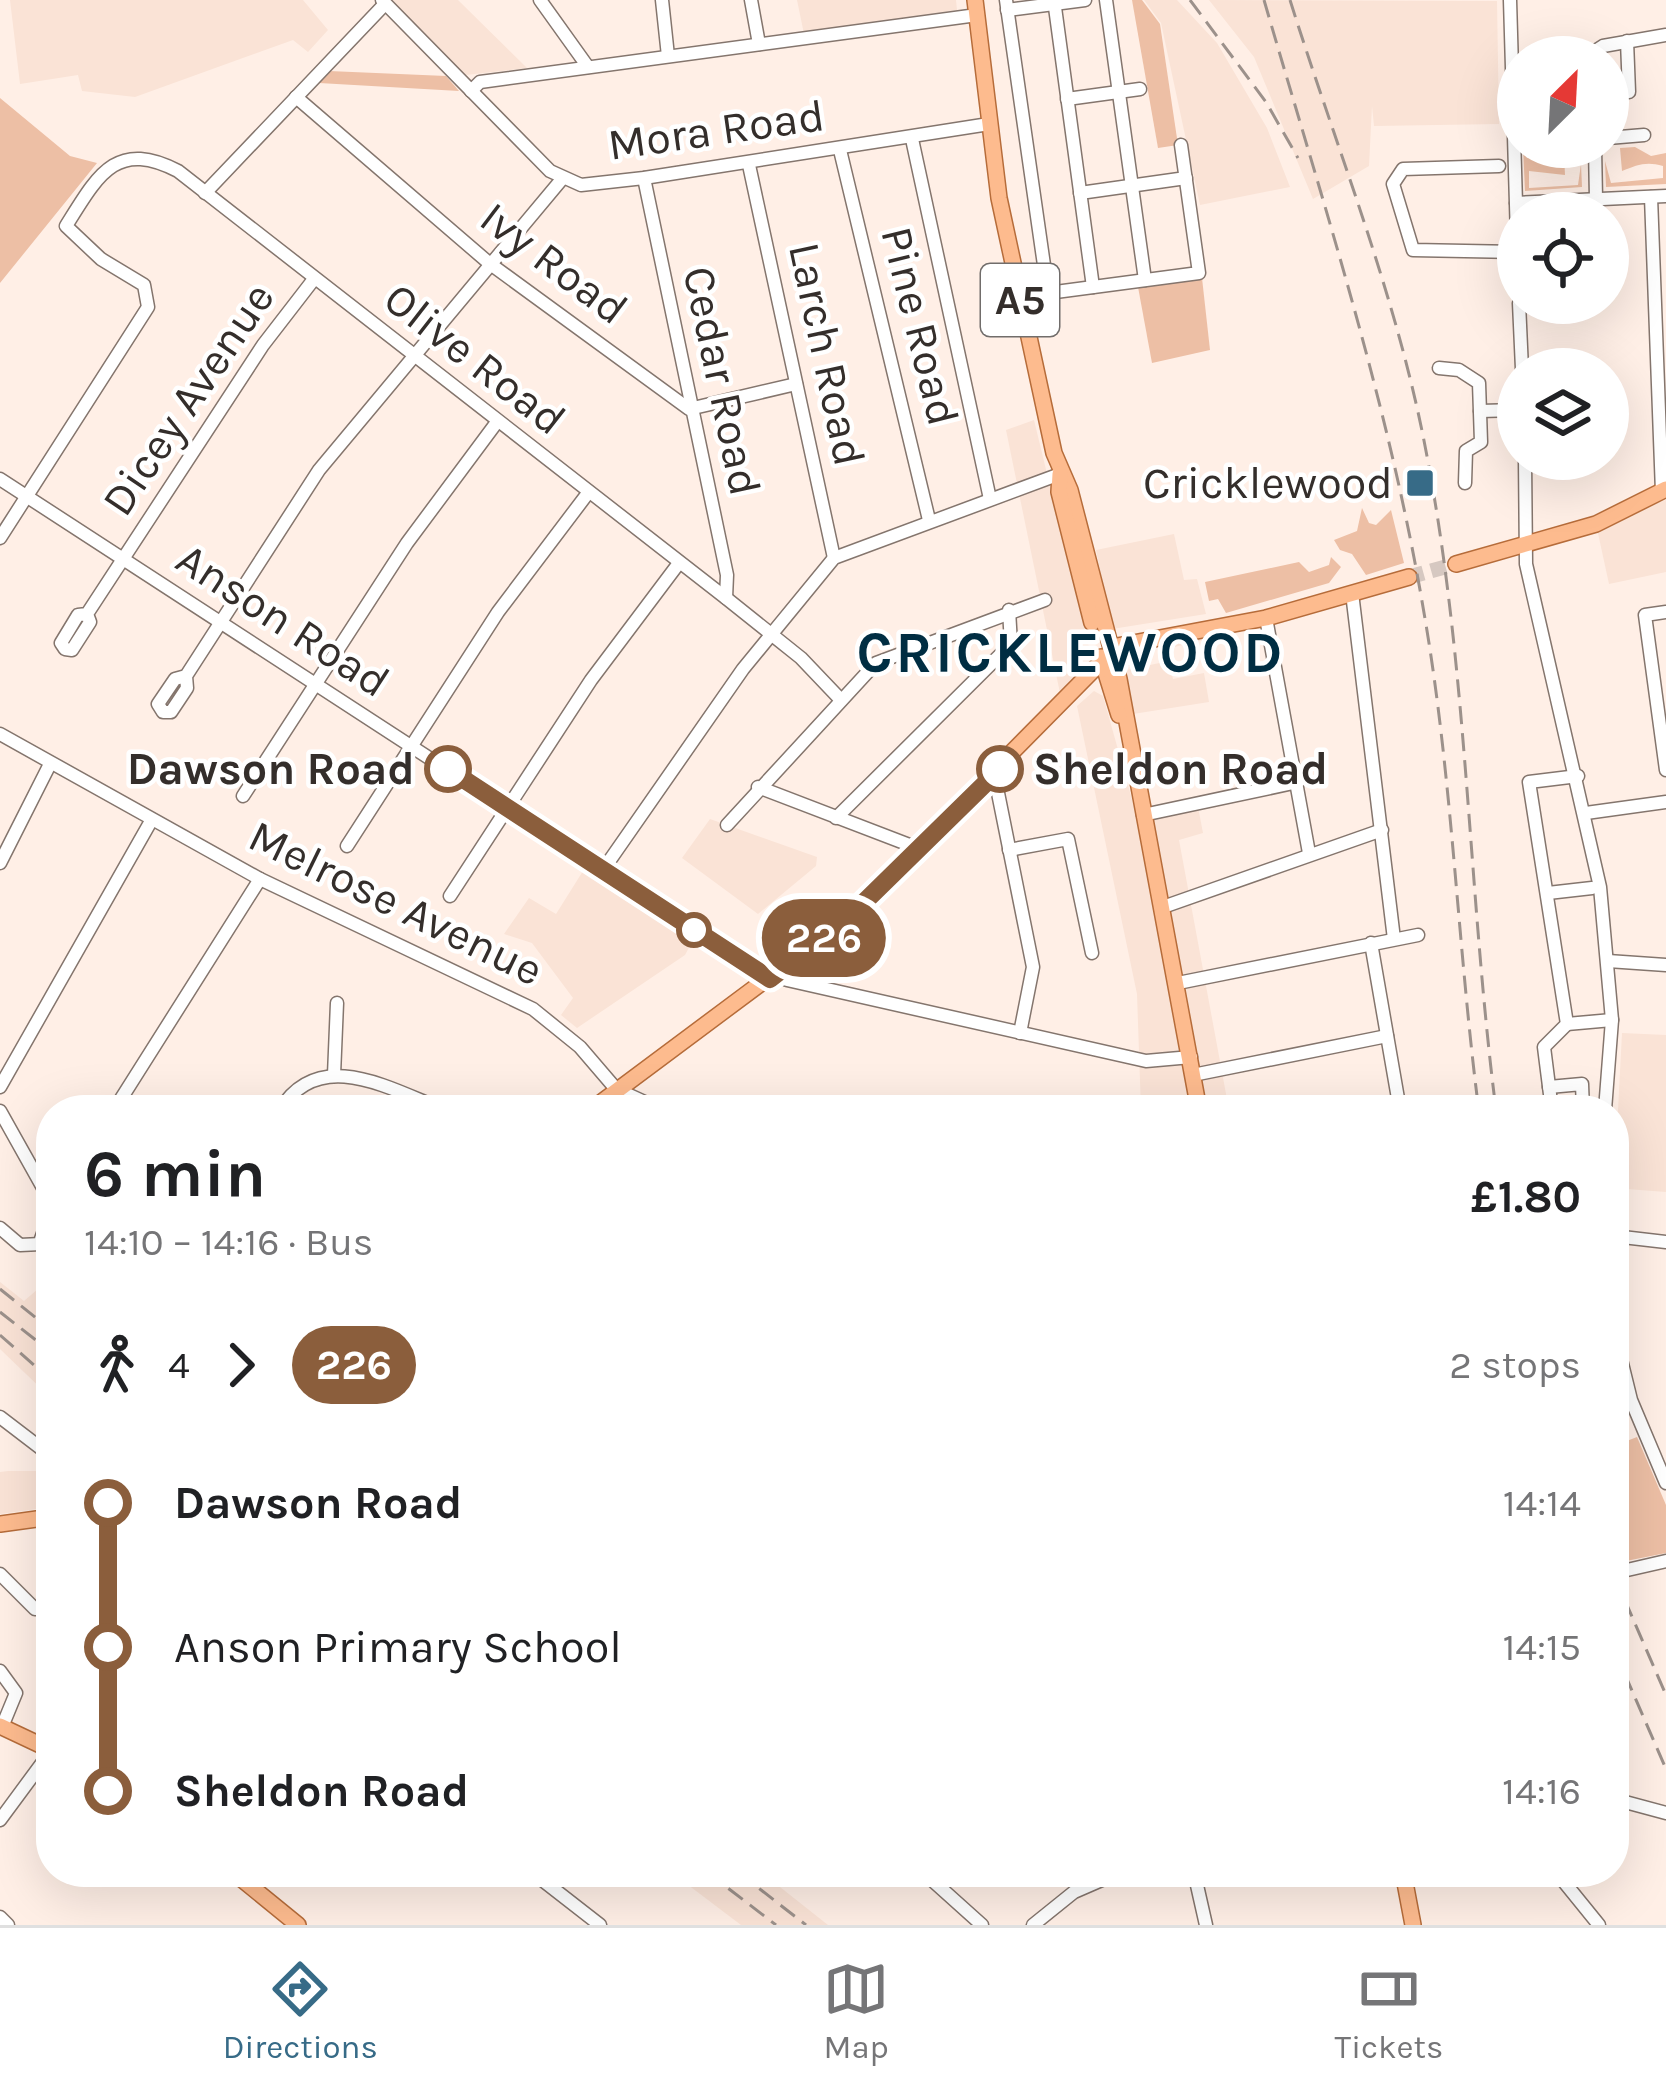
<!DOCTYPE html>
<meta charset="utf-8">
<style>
body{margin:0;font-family:Karla,sans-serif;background:#f6f6f6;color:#202124;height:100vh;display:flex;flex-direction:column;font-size:45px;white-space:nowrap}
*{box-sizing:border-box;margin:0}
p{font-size:39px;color:#757577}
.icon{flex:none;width:66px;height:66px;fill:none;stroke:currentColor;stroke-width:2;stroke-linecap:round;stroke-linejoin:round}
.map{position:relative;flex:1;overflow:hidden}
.side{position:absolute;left:36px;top:1095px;width:1593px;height:792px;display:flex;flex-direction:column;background:#fff;border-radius:48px;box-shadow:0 12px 48px #0002}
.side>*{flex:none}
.badge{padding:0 24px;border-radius:39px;font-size:42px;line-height:78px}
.needle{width:78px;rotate:24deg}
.buttons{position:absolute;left:1497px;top:36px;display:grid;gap:24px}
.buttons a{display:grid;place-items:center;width:132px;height:132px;border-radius:50%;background:#fff;box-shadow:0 12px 48px #0002;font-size:60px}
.map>.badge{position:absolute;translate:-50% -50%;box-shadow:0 0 0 6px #fff}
.legs{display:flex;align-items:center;gap:18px;height:132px;padding:0 48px;font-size:39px}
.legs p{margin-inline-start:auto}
.headline{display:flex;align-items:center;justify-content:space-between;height:204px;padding:0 48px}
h1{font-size:66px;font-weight:700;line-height:90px}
ul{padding:0 48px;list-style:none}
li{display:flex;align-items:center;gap:42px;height:144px;font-size:45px}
li i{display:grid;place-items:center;width:18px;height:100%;margin:0 15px;background:currentColor}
li i::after{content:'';width:30px;height:30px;margin:-15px;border:9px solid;border-radius:50%;background:#fff}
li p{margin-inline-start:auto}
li:first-child i{background:linear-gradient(#0000 50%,currentColor 0)}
li:last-child i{background:linear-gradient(currentColor 50%,#0000 0)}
.tabs{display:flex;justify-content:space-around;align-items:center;height:168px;border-top:3px solid #e0e0e0;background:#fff;font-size:33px;color:#757577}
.tabs a{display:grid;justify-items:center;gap:6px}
.tabs .selected{color:#376b87}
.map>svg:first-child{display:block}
</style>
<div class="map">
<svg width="1666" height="1925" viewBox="0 0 1666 1925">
<rect width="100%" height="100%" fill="#ffefe6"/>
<!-- built -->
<g fill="#fae3d6">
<polygon points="10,0 303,0 328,30 308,52 293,40 135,97 82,91 78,75 20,84"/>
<polygon points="390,0 458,0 527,68 466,75"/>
<polygon points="797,0 956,0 957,10 804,34"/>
<polygon points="1144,0 1177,0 1217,43 1267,128 1290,187 1200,205 1161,23"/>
<polygon points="1209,0 1497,1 1499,124 1374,126 1372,106 1369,166 1313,199 1254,57"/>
<polygon points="1034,420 1094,668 1061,698 1006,430"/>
<polygon points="1666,500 1666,572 1609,584 1596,524"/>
<polygon points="1174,534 1184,580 1197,579 1206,614 1112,629 1096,550"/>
<polygon points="1228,634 1166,649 1173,679 1204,673 1209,702 1133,714 1122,671 1164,662 1161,644"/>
<polygon points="1094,691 1103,696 1138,821 1198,807 1203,833 1179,840 1229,1110 1141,1110 1137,994 1077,706"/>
<polygon points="710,819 817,857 816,866 758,914 682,858"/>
<polygon points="583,871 693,940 685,955 577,1028 561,1015 573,998 532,943 504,934 529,898 556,914"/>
<polygon points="1622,1033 1666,1035 1666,1192 1614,1188"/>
<polygon points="0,1282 24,1301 45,1283 51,1292 51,1398 0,1349"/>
<polygon points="8,1471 51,1471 51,1507 0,1514 0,1472"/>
<polygon points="671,1872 761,1872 828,1925 741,1925"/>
</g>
<!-- green -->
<g fill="#edbfa5">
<polygon points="1132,0 1142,0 1160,24 1178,145 1158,148"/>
<polygon points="329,71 446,76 459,91 319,83"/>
<polygon points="0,98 70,156 97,163 0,283"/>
<polygon points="1523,147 1527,158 1539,158 1539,151 1564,154 1565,175 1529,171 1529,188 1578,185 1581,164 1582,187 1525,191"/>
<path d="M1635,147L1651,156L1666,153V184L1606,187L1605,161L1611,183L1663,178V166C1646,161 1637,165 1622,171L1620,148Z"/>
<polygon points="1202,278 1210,350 1152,363 1138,287"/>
<polygon points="1362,508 1369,523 1376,525 1391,510 1404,563 1366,575 1352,554 1340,550 1334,540 1357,531"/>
<polygon points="1331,557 1341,567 1329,583 1226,613 1218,599 1209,601 1205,582 1299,562 1309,572 1329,565"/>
<polygon points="1637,1437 1666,1505 1666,1553 1616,1563 1614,1446"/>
</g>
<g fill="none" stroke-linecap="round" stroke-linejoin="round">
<!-- major-tunnel -->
<polyline stroke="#d6c8c1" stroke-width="15" stroke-dasharray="15 8" stroke-linecap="butt" points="1409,577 1456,564"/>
<!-- minor casing -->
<g stroke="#84756d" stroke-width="15">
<g id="minor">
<polyline points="382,0 550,171 581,185 644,178 989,124"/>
<polyline points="540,0 588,67"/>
<polyline points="662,0 668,56"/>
<polyline points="751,0 759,44"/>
<polyline points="1006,0 1048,293"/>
<polyline points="1054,0 1093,287"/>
<polyline points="1106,0 1145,280"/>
<polyline points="1510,0 1518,272"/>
<polyline points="1007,10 1085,0"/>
<polyline points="1627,41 1629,92"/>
<polyline points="1586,57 1603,46 1666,35"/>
<polyline points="471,91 480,82 977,15"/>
<polyline points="296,97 489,263 689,409 796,384"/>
<polyline points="1067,99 1140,89"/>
<polyline points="1608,138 1644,135"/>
<polyline points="912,139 990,499"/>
<polyline points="1595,147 1596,199"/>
<polyline points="840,150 929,520"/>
<polyline points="749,165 834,558"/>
<polyline points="1499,166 1403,169 1393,184 1413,250 1517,252"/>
<polyline points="644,178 727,575 726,598"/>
<polyline points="205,193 383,6"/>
<polyline points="1080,193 1186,178"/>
<polyline points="1651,197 1662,492"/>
<polyline points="1516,203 1666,196"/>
<polyline points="1020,302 1048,293 1199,273 1181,145"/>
<polyline points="1519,303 1522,369"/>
<polyline points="1439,368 1459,370 1479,383 1481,442 1466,451 1465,483"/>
<polyline points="1480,411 1518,410"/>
<polyline points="1525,459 1526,564 1600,887 1612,1020 1605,1110"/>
<polyline points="0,479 769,979"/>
<path d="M0,538L148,307L144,285L101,259L66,226C98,175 116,139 178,171L726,598L801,658L841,700"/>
<polyline points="1352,593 1394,939"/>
<polyline points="1666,612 1645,615 1666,770"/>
<polyline points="87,614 90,622 72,650 65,649 61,643 78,615 87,614 263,345 314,279"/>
<polyline points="1266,618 1309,853"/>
<polyline points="186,676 175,679 158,704 163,712 171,712 187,688 186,676 319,470 562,179"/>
<polyline points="0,734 260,879 533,1009 580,1047 616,1089 662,1110"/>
<polyline points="989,779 997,788 1033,967 1020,1033"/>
<polyline points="758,787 920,849"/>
<polyline points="243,796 407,543 497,422"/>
<polyline points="1586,813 1666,802"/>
<polyline points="1143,815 1298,782"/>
<polyline points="836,818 1011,644 1009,610"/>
<polyline points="727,825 876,663 1045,600"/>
<polyline points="347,846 498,612 588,493"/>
<polyline points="1009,850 1068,839 1092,953"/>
<polyline points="0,863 50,764"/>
<polyline points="603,870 743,669 834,558 1060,474"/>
<polyline points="1548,893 1592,888"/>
<polyline points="450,896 591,680 679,563"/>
<polyline points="1163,907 1382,830"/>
<polyline points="1371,943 1400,1110"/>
<polyline points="1608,961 1666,965"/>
<polyline points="780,972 787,980 1146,1061 1191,1057"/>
<polyline points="1178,983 1418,935"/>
<polyline points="1567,1024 1612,1020"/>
<polyline points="334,1075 337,1003"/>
<polyline points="1193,1075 1387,1036"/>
<polyline points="0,1087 151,821"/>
<polyline points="1549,1087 1582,1084 1583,1110"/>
<polyline points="114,1110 260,879"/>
<path d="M280,1110C319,1046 390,1089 444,1110"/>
<polyline points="1552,1110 1544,1047 1567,1024 1529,782 1578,776"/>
<polyline points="0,1111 51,1202"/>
<polyline points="51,1211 41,1239 51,1264"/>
<polyline points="0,1228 20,1245 41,1244"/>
<polyline points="1614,1236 1666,1242"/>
<polyline points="1614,1331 1631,1400 1666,1483"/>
<polyline points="0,1417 51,1456"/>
<polyline points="1614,1573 1666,1561"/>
<polyline points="0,1574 35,1609 51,1608"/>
<polyline points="0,1671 16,1693 2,1727"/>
<polyline points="1614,1799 1666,1813"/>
<polyline points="0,1820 51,1751"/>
<polyline points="532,1872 600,1925"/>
<polyline points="923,1872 982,1925"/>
<polyline points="1194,1872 1206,1925"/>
<polyline points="1556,1872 1599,1925"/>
<polyline points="0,1917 8,1925"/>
<polyline points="1033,1925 1074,1892 1120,1872"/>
</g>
</g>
<!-- major casing -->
<g stroke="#b66c3a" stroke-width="18">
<g id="major">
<polyline points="975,0 999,198 1054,453 1070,490 1119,679 1199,1110"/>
<polyline points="1060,474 1059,492 1092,623"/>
<polyline points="1456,564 1596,524 1666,489"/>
<polyline points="1101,657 1119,715"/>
<polyline points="1109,671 1142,642"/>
<polyline points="591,1110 847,919 1117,646 1266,618 1409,577"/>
<polyline points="0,1524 51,1517"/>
<polyline points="0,1726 51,1750"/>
<polyline points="233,1872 298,1925"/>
<polyline points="1403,1872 1413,1925"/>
</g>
</g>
<!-- minor -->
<use href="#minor" stroke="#fff" stroke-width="12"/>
<!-- major -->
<use href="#major" stroke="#fdbb8e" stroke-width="15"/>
<!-- rail -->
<g stroke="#9c918b" stroke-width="3" stroke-dasharray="18 9" stroke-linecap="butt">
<polyline points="1190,0 1266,102 1298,158"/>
<path d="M1264,0C1322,200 1388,401 1423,607C1452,771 1457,939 1478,1104"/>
<path d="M1290,0C1337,150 1397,297 1426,451C1468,669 1468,891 1496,1110"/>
<polyline points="0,1289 51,1330"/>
<polyline points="0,1312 51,1352"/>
<polyline points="0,1335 51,1380"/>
<polyline points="1614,1575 1666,1695"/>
<polyline points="1614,1649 1666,1769"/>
<polyline points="707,1872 776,1925"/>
<polyline points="738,1872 806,1925"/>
</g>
</g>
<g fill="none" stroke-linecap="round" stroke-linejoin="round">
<!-- line-1 casing -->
<g stroke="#fff" stroke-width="27">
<polyline id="line-1" points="448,769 770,979 847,919 1000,769"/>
</g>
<!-- line-1 -->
<use href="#line-1" stroke="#8b5e3c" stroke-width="18"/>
</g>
<!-- markers -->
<rect fill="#376b87" stroke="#fff" stroke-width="4.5" x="1405" y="468" width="30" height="30" rx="6"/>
<g fill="#fff" stroke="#8b5e3c" stroke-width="6">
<circle cx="448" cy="769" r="21"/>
<circle cx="1000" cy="769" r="21"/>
<circle cx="694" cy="930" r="15"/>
</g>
<g text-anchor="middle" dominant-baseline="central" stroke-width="9" stroke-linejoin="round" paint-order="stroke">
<!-- shield labels -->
<rect fill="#fff" stroke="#716d6b" stroke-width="3" x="981" y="264" width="78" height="72" rx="9"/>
<g font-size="42" font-weight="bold" fill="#342e2b">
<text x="1020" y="300">A5</text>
</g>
<!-- street labels -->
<g font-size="45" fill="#342e2b" stroke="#fff">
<text transform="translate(716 130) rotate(-8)">Mora Road</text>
<text transform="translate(554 263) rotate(37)">Ivy Road</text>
<text transform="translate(920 326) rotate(76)">Pine Road</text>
<text transform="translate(827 354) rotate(78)">Larch Road</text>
<text transform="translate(475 359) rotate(38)">Olive Road</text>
<text transform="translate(722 381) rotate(78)">Cedar Road</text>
<text transform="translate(188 399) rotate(-56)">Dicey Avenue</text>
<text transform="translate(283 620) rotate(33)">Anson Road</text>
<text transform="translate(396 903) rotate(26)">Melrose Avenue</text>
</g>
<!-- poi labels -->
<g font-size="45" fill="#342e2b" stroke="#fff" text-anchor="end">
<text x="1393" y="483">Cricklewood</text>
</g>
<!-- stop labels -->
<g font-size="45" font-weight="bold" fill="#342e2b" stroke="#fff" text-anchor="end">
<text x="415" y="769">Dawson Road</text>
<text x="1033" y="769" text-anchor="start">Sheldon Road</text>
</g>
<!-- district labels -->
<g font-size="57" font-weight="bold" letter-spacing="3" fill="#002d42" stroke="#fff">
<text x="1071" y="653">CRICKLEWOOD</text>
</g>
</g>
</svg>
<div class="buttons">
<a><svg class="needle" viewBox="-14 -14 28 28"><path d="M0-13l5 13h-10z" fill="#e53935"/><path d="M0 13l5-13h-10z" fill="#757577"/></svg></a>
<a><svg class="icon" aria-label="locate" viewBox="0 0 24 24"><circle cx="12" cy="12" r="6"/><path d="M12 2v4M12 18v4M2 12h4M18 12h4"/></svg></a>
<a><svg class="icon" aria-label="layers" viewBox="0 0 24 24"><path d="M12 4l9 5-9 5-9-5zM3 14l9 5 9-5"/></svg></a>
</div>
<b class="badge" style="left:824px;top:938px;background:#8b5e3c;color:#fff">226</b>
<section class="side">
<div class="headline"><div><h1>6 min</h1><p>14:10 – 14:16 · Bus</p></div><b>£1.80</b></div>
<div class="legs"><svg class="icon" aria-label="walk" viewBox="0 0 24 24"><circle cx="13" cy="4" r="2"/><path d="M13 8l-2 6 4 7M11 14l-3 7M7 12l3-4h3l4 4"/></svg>4<svg class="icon" aria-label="forward" viewBox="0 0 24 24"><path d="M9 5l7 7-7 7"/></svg><b class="badge" style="background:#8b5e3c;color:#fff">226</b><p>2 stops</p></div>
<ul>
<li><i style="color:#8b5e3c"></i><b>Dawson Road</b><p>14:14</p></li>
<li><i style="color:#8b5e3c"></i><span>Anson Primary School</span><p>14:15</p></li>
<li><i style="color:#8b5e3c"></i><b>Sheldon Road</b><p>14:16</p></li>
</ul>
</section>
</div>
<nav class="tabs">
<a class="selected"><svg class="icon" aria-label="directions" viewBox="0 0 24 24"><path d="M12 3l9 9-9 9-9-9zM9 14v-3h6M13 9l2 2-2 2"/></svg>Directions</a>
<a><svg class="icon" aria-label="map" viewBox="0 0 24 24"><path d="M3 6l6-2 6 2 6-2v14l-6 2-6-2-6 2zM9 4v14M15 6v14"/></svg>Map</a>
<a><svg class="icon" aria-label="tickets" viewBox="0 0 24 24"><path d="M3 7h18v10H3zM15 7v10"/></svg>Tickets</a>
</nav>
